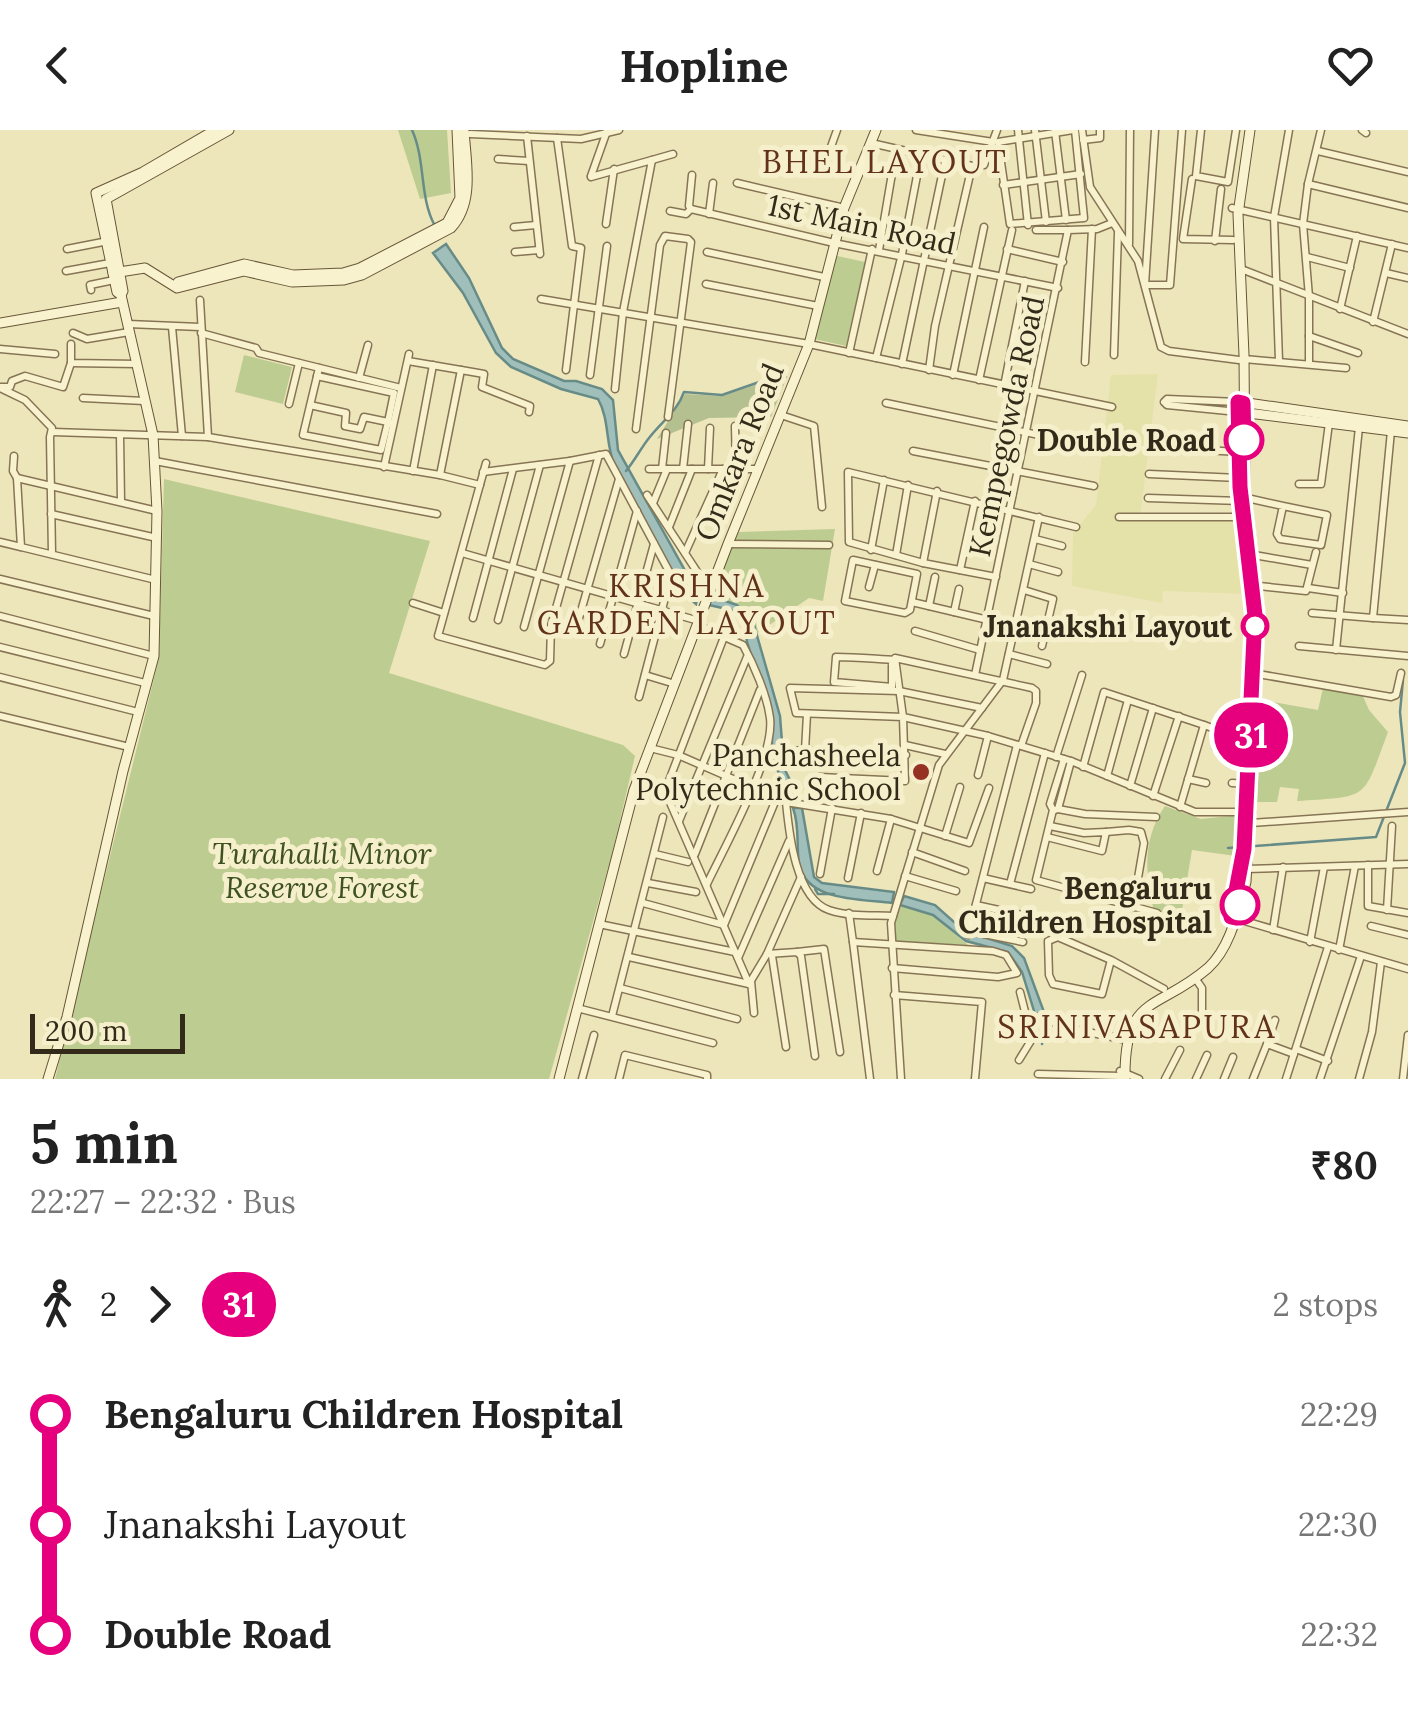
<!DOCTYPE html>
<meta charset="utf-8">
<style>
body{margin:0;font-family:Lora,serif;background:#f6f6f6;color:#222;height:100vh;display:flex;flex-direction:column;font-size:38px;white-space:nowrap}
*{box-sizing:border-box;margin:0}
p{font-size:32px;color:#767676}
.icon{flex:none;width:55px;height:55px;fill:none;stroke:currentColor;stroke-width:2;stroke-linecap:round;stroke-linejoin:round}
.map{position:relative;height:949px;overflow:hidden}
.panel{display:flex;flex-direction:column;background:#fff;flex:1}
.panel>*{flex:none}
.badge{padding:0 20px;border-radius:32px;font-size:35px;line-height:65px}
.scale{position:absolute;left:30px;bottom:25px;width:155px;box-sizing:border-box;padding-left:10px;border:5px solid #342a1a;border-top:0;font-size:28px;line-height:35px;white-space:nowrap;color:#342a1a;-webkit-text-stroke:8px #f6efcb;paint-order:stroke}
.map>.badge{position:absolute;translate:-50% -50%;box-shadow:0 0 0 5px #fff}
.legs{display:flex;align-items:center;gap:15px;height:110px;padding:0 30px;font-size:32px}
.legs p{margin-inline-start:auto}
.head{display:flex;align-items:center;justify-content:space-between;height:170px;padding:0 30px}
h1{font-size:55px;font-weight:700;line-height:75px}
ul{padding:0 30px;list-style:none}
li{display:flex;align-items:center;gap:35px;height:110px;font-size:38px}
li i{display:grid;place-items:center;width:15px;height:100%;margin:0 12px;background:currentColor}
li i::after{content:'';width:25px;height:25px;margin:-12px;border:8px solid;border-radius:50%;background:#fff}
li p{margin-inline-start:auto}
li:first-child i{background:linear-gradient(#0000 50%,currentColor 0)}
li:last-child i{background:linear-gradient(currentColor 50%,#0000 0)}
header{display:flex;justify-content:space-between;align-items:center;height:130px;padding:0 30px;background:#fff;font-size:45px;font-weight:700}
.map>svg:first-child{display:block}
</style>
<header><svg class="icon" aria-label="back" viewBox="0 0 24 24"><path d="M15 5l-7 7 7 7"/></svg>Hopline<svg class="icon" aria-label="heart" viewBox="0 0 24 24"><path d="M12 20l-8-8c-3-5 5-10 8-4 3-6 11-1 8 4z"/></svg></header>
<div class="map">
<svg width="1408" height="949" viewBox="0 0 1408 949">
<rect width="100%" height="100%" fill="#eee6bb"/>
<!-- farmland -->
<polygon fill="#e4e2a9" points="1158,244 1140,388 1236,388 1247,464 1163,461 1162,473 1072,456 1073,403 1096,375 1111,245"/>
<!-- green -->
<g fill="#bdcc90">
<polygon points="398,0 447,0 451,63 420,69"/>
<polygon points="833,125 865,132 846,216 814,209"/>
<polygon points="244,225 292,237 283,274 235,262"/>
<polygon points="164,349 430,411 389,543 623,615 635,626 613,720 549,949 55,949 159,528"/>
<polygon points="835,399 823,471 809,468 756,504 745,484 711,466 739,402"/>
<path d="M1323,558L1362,564L1369,580L1388,602C1362,671 1371,666 1297,671L1299,659L1280,657L1277,672H1257L1262,570L1318,580Z"/>
<path d="M1165,676L1201,689L1239,685L1236,726L1192,720L1180,792L1156,789C1146,749 1140,712 1165,676Z"/>
<polygon points="900,775 933,785 968,815 892,811 893,793"/>
</g>
<!-- cemetery -->
<polygon fill="#b4c090" points="786,249 771,287 709,288 657,309 685,264 722,266 770,250"/>
<!-- water -->
<g fill="#a0bfba" stroke="#678c88" stroke-width="2.5">
<path d="M446,114L469,148L502,218L513,229L564,251H576L602,259L613,270L618,320L698,464L696,474L683,462C661,421 635,380 615,337C605,314 610,290 598,269L561,259L511,237L496,223L463,163L433,123Z"/>
<polygon points="711,466 737,475 754,495 780,586 784,638 799,668 787,667 772,624 772,590 747,512 745,494 736,481 709,475"/>
<path d="M793,678H802L814,747L822,753L894,762L892,773C862,769 805,772 799,733C796,714 800,697 793,678Z"/>
<polygon points="904,766 935,775 964,801 1012,816 1024,828 1044,882 1035,884 1022,842 1008,822 966,811 933,785 900,775"/>
</g>
<g fill="none" stroke-linecap="round" stroke-linejoin="round">
<!-- stream -->
<g stroke="#678c88" stroke-width="2.5">
<path d="M412,0C426,31 419,67 435,96"/>
<path d="M626,341C635,330 641,318 649,308C662,291 677,282 684,262L722,265L771,248L786,247"/>
<polyline points="1228,718 1376,707 1405,633 1400,582 1403,550"/>
<polyline points="815,759 818,764 834,764"/>
<polyline points="1042,893 1045,903 1042,914"/>
</g>
<!-- street casing -->
<g stroke="#867555" stroke-width="9">
<g id="street">
<polyline points="916,0 993,12"/>
<polyline points="1018,0 1028,95"/>
<polyline points="1035,0 1046,92"/>
<polyline points="1073,0 998,12 1010,94 1084,88 1075,0"/>
<polyline points="1082,0 1090,57 1138,131 1161,217 1169,221 1239,230"/>
<polyline points="1155,0 1145,155 1170,155 1182,0"/>
<polyline points="1201,0 1196,46 1228,52 1236,0"/>
<polyline points="1362,0 1366,3"/>
<polyline points="1055,1 1066,90"/>
<polyline points="470,4 581,9 619,0"/>
<polyline points="527,6 540,124"/>
<polyline points="557,8 572,116 581,118 566,240"/>
<polyline points="1083,10 1100,8 1100,0"/>
<polyline points="871,13 972,36 984,35 997,0"/>
<polyline points="1318,21 1408,42"/>
<polyline points="828,25 837,0"/>
<polyline points="498,29 529,31"/>
<polyline points="652,30 673,24"/>
<polyline points="692,45 689,76 691,79 834,113 1058,158"/>
<polyline points="591,46 607,1"/>
<polyline points="591,47 652,30 623,182 615,259"/>
<polyline points="1192,49 1183,109 1233,110"/>
<polyline points="737,53 844,78"/>
<polyline points="1308,54 1408,78"/>
<polyline points="1003,55 1081,44"/>
<polyline points="1232,78 1408,118"/>
<polyline points="670,81 686,84 691,79"/>
<polyline points="709,84 713,53"/>
<polyline points="606,94 614,39"/>
<polyline points="514,97 536,95"/>
<polyline points="1036,100 1068,100"/>
<polyline points="1215,111 1221,59"/>
<polyline points="1129,114 1130,0"/>
<polyline points="67,119 108,111"/>
<polyline points="1007,119 1063,132"/>
<polyline points="879,120 896,20"/>
<polyline points="515,122 539,120"/>
<polyline points="707,122 824,147"/>
<polyline points="1307,127 1350,138"/>
<polyline points="1241,139 1408,204"/>
<polyline points="66,141 110,133"/>
<polyline points="1386,143 1408,148"/>
<polyline points="706,154 818,176"/>
<polyline points="91,160 90,155 114,150"/>
<polyline points="541,169 809,214 1112,277"/>
<polyline points="200,170 208,307"/>
<polyline points="1340,179 1357,106"/>
<polyline points="1373,192 1392,114"/>
<polyline points="128,194 200,197"/>
<polyline points="172,197 182,306"/>
<polyline points="73,203 87,209 129,202"/>
<polyline points="201,203 256,218 259,223 401,258"/>
<polyline points="1309,206 1358,223"/>
<polyline points="71,214 71,233 137,234"/>
<polyline points="0,219 55,224"/>
<polyline points="849,223 872,119"/>
<polyline points="1114,225 1118,103"/>
<polyline points="876,228 902,124 921,25"/>
<polyline points="1244,229 1346,238"/>
<polyline points="408,231 461,240 440,345"/>
<polyline points="1279,231 1274,87 1289,0"/>
<polyline points="1085,232 1092,99"/>
<polyline points="902,234 945,31"/>
<polyline points="1309,234 1309,167 1303,94 1308,54 1321,0"/>
<polyline points="461,240 484,244 482,257 530,276 529,282"/>
<polyline points="929,240 935,196 972,36"/>
<polyline points="590,245 607,116"/>
<polyline points="953,245 984,97"/>
<polyline points="317,246 394,263 388,292 392,293"/>
<polyline points="359,248 368,215"/>
<polyline points="979,250 1012,100"/>
<polyline points="1004,256 1025,151"/>
<polyline points="1,257 10,257 12,251 25,246 63,257 71,233"/>
<polyline points="0,258 25,270 52,298 50,307 52,424"/>
<polyline points="83,268 144,271"/>
<polyline points="886,273 1096,317"/>
<polyline points="289,274 299,233"/>
<polyline points="310,275 346,283 345,296 360,299 364,287 388,292 381,320 303,305 319,238"/>
<polyline points="1238,282 1167,275 1164,272 1167,269 1238,272"/>
<polyline points="781,285 814,296 822,377"/>
<polyline points="735,296 736,339"/>
<polyline points="636,299 660,115 665,106 688,109 691,112 668,287"/>
<polyline points="53,302 208,307 440,345 480,355"/>
<polyline points="120,306 121,372"/>
<polyline points="1152,317 1239,322"/>
<polyline points="913,321 1094,356"/>
<polyline points="14,326 13,341 17,348"/>
<polyline points="155,331 437,384"/>
<polyline points="570,331 606,324 671,445 639,567"/>
<polyline points="486,333 438,506 545,535 550,531 551,496 599,325"/>
<polyline points="384,337 409,224"/>
<polyline points="649,339 758,339"/>
<polyline points="662,339 666,303"/>
<polyline points="683,339 688,294"/>
<polyline points="708,339 710,298"/>
<polyline points="413,341 433,235"/>
<polyline points="483,342 570,331 524,497"/>
<polyline points="1149,344 1239,348"/>
<polyline points="1299,354 1321,354 1329,293"/>
<polyline points="647,365 709,460"/>
<polyline points="1148,368 1241,371"/>
<polyline points="1247,368 1283,376 1277,404 1280,409 1321,415 1327,385 1283,376"/>
<polyline points="653,373 667,339"/>
<polyline points="51,384 157,408"/>
<polyline points="1119,387 1244,387"/>
<polyline points="669,397 692,339"/>
<polyline points="1035,409 1062,416"/>
<polyline points="0,412 21,417"/>
<polyline points="728,414 829,415"/>
<polyline points="871,420 884,350"/>
<polyline points="462,423 699,491"/>
<polyline points="685,423 723,339"/>
<polyline points="896,425 908,355"/>
<polyline points="1254,425 1312,435"/>
<polygon points="853,430 917,444 910,480 905,483 845,471"/>
<polyline points="923,433 937,361"/>
<polyline points="1029,434 1058,442"/>
<polyline points="960,440 975,371"/>
<polyline points="996,447 923,433 849,412 848,342 1076,397"/>
<polyline points="0,449 154,486"/>
<polyline points="156,450 21,417 17,348 157,381"/>
<polyline points="1259,456 1306,461 1316,422"/>
<polyline points="869,457 875,435"/>
<polyline points="1308,458 1343,463"/>
<polyline points="1024,460 1053,469 1042,516"/>
<polyline points="912,472 988,490"/>
<polyline points="413,473 444,483"/>
<polyline points="929,476 935,447"/>
<polyline points="954,482 959,459"/>
<polyline points="1312,483 1373,488 1391,301"/>
<polyline points="0,486 154,526"/>
<polyline points="473,488 513,339"/>
<polyline points="1373,488 1408,490"/>
<polyline points="498,490 540,335"/>
<polyline points="577,495 619,349"/>
<path d="M697,495L743,515C754,535 767,565 770,588C775,627 725,716 707,754"/>
<polyline points="915,501 980,520"/>
<polyline points="724,507 665,661 749,854 767,824"/>
<polyline points="600,514 637,381"/>
<polyline points="1299,516 1408,526"/>
<polyline points="0,517 145,553"/>
<polyline points="1336,520 1359,297"/>
<polyline points="624,524 654,414"/>
<polyline points="1009,524 1047,534"/>
<path d="M892,530V557L834,552L836,527C856,527 876,529 896,530"/>
<polyline points="1258,544 1391,567 1396,565 1401,543"/>
<polyline points="645,545 675,554"/>
<polyline points="975,545 1068,100 1097,99 1112,93"/>
<polyline points="0,547 138,582"/>
<polyline points="807,584 805,621 906,625"/>
<polyline points="0,586 129,617"/>
<polyline points="1204,595 1215,599"/>
<polyline points="905,615 945,624"/>
<polyline points="1021,616 1036,573 1036,561 1032,558 895,528 903,587 988,606 1071,631 1195,682 1252,682"/>
<path d="M650,618L678,625L786,672C789,702 795,768 829,780C849,787 873,785 893,786"/>
<polyline points="1216,618 1250,619"/>
<polyline points="786,620 805,621"/>
<polyline points="1056,627 1082,545"/>
<polyline points="1064,629 1050,674 1053,680 1036,750 1157,783"/>
<polyline points="1083,637 1104,562 1204,595 1180,677"/>
<polyline points="978,645 988,606"/>
<polyline points="1107,646 1128,570"/>
<polyline points="820,647 905,651 903,587 796,583 790,558 899,561 982,578"/>
<polyline points="1188,649 1206,653"/>
<polyline points="1232,653 1248,654"/>
<polyline points="1130,656 1153,578"/>
<polyline points="1153,666 1179,586"/>
<polyline points="786,672 891,689"/>
<polyline points="1058,679 1085,684 1156,687"/>
<polyline points="1055,680 1058,679 1071,631"/>
<polyline points="679,691 747,527"/>
<polyline points="1251,693 1408,682"/>
<polyline points="1106,702 1129,700 1141,702 1144,713 1133,777"/>
<polyline points="945,706 960,657"/>
<polyline points="1047,707 1102,721 1106,702 1084,703 1050,696"/>
<polyline points="912,722 965,741"/>
<polyline points="655,724 688,732"/>
<polyline points="695,724 760,560"/>
<polyline points="1368,735 1368,776 1408,783"/>
<polyline points="1247,739 1408,734"/>
<polyline points="877,741 891,689 969,713 989,658"/>
<polyline points="820,744 832,678"/>
<polyline points="905,746 956,761"/>
<polyline points="801,747 767,824 797,822 801,826 815,926"/>
<polyline points="848,748 861,683"/>
<polyline points="983,748 1031,759"/>
<polyline points="648,753 696,762"/>
<polyline points="1010,754 1045,623"/>
<polyline points="643,773 724,795 777,667"/>
<polyline points="976,775 1027,786"/>
<polyline points="1387,780 1392,696"/>
<polyline points="849,783 853,812"/>
<polyline points="1231,787 1408,839"/>
<polyline points="599,794 735,822"/>
<polyline points="1371,796 1408,805"/>
<polyline points="1273,800 1283,737"/>
<polyline points="969,801 1023,812"/>
<polyline points="968,805 1017,615"/>
<polyline points="1310,812 1324,737"/>
<polyline points="1339,820 1355,736"/>
<polyline points="797,822 824,819 840,922"/>
<polyline points="772,826 786,917"/>
<polyline points="629,827 749,854"/>
<polyline points="738,828 789,711"/>
<polyline points="1111,830 1102,864 1053,854 1049,845 1048,811 1058,807 1111,830 1164,859"/>
<polyline points="1195,848 1202,858 1202,888"/>
<polyline points="751,851 754,883"/>
<polyline points="620,858 737,889"/>
<polyline points="894,865 982,872 975,949"/>
<polyline points="577,878 713,913"/>
<polyline points="612,886 663,687"/>
<polyline points="1028,892 1049,888 1058,896 1122,909"/>
<polyline points="1267,914 1275,890"/>
<polyline points="1296,919 1328,931"/>
<polyline points="1019,930 1032,909 1020,862"/>
<polyline points="1120,941 1139,949"/>
<polyline points="1038,944 1120,946"/>
<polyline points="582,949 594,905"/>
<polyline points="619,949 625,925 707,945 707,949"/>
<polyline points="870,949 853,812 993,821 1006,825 1017,843 998,847 892,838"/>
<polyline points="901,949 891,793 939,635 1003,550 1039,387"/>
<polyline points="1165,949 1180,920"/>
<polyline points="1196,949 1207,925"/>
<polyline points="1224,949 1233,927"/>
<polyline points="1253,949 1267,914 1294,924"/>
<polyline points="1286,949 1328,817"/>
<polyline points="1320,949 1361,826"/>
<polyline points="1359,949 1372,902 1381,832"/>
<polyline points="1403,949 1408,905"/>
</g>
</g>
<!-- secondary casing -->
<g stroke="#675638" stroke-width="11">
<g id="secondary">
<path d="M113,143L145,138L177,158L244,141L292,152L344,150L362,145L451,98C475,72 466,33 464,0"/>
<polyline points="178,152 244,134 293,145 343,143 360,138 447,93 460,68 457,0"/>
<polyline points="121,165 123,161 106,69 229,0"/>
<polyline points="0,193 122,172"/>
<polyline points="1241,272 1408,296"/>
<polyline points="1240,282 1408,303"/>
<polyline points="48,949 67,887 123,641 154,526 157,381 153,305 121,165 117,162 96,63 143,42 215,0"/>
<polyline points="559,949 634,660 728,414 809,214 844,78 876,0"/>
<path d="M1125,949C1124,863 1157,882 1208,838C1231,817 1238,780 1246,752L1260,485L1245,356L1244,225L1238,84L1250,0"/>
</g>
</g>
<!-- street -->
<use href="#street" stroke="#f9f2ce" stroke-width="6"/>
<!-- secondary -->
<use href="#secondary" stroke="#f9f2ce" stroke-width="9"/>
</g>
<g fill="none" stroke-linecap="round" stroke-linejoin="round">
<!-- line-1 casing -->
<g stroke="#fff" stroke-width="22">
<polyline id="line-1" points="1240,775 1236,788 1231,787 1244,719 1255,485 1240,357 1238,272 1243,273 1244,310"/>
</g>
<!-- line-1 -->
<use href="#line-1" stroke="#e6007e" stroke-width="15"/>
</g>
<!-- markers -->
<g fill="#fff" stroke="#e6007e" stroke-width="5">
<circle cx="1244" cy="310" r="18"/>
<circle cx="1255" cy="496" r="12"/>
<circle cx="1240" cy="775" r="18"/>
</g>
<circle fill="#963224" stroke="#f6efcb" stroke-width="4" cx="921" cy="642" r="10"/>
<g text-anchor="middle" dominant-baseline="central" stroke-width="10" stroke-linejoin="round" paint-order="stroke">
<!-- street labels -->
<g font-size="30" fill="#342a1a" stroke="#f6efcb">
<text transform="translate(862 94) rotate(12)">1st Main Road</text>
<text transform="translate(1006 296) rotate(-78)">Kempegowda Road</text>
<text transform="translate(739 322) rotate(-68)">Omkara Road</text>
</g>
<!-- stop labels -->
<g font-size="30" font-weight="bold" fill="#342a1a" stroke="#f6efcb" text-anchor="end">
<text x="1216" y="310">Double Road</text>
<text x="1232" y="496">Jnanakshi Layout</text>
<text x="1212" y="758">Bengaluru<tspan x="1212" dy="34">Children Hospital</tspan></text>
</g>
<!-- poi labels -->
<g font-size="30" fill="#342a1a" stroke="#f6efcb" text-anchor="end">
<text x="901" y="625">Panchasheela<tspan x="901" dy="34">Polytechnic School</tspan></text>
</g>
<!-- park labels -->
<g font-size="30" font-style="italic" fill="#3e5120" stroke="#f6efcb">
<text x="322" y="723">Turahalli Minor<tspan x="322" dy="34">Reserve Forest</tspan></text>
</g>
<!-- neighbourhood labels -->
<g font-size="32" letter-spacing="2.5" fill="#623219" stroke="#f6efcb">
<text x="885" y="31">BHEL LAYOUT</text>
<text x="687" y="455">KRISHNA<tspan x="687" dy="37">GARDEN LAYOUT</tspan></text>
<text x="1137" y="896">SRINIVASAPURA</text>
</g>
</g>
</svg>
<div class="scale">200 m</div>
<b class="badge" style="left:1251px;top:605px;background:#e6007e;color:#fff">31</b>
</div>
<section class="panel">
<div class="head"><div><h1>5 min</h1><p>22:27 – 22:32 · Bus</p></div><b>₹80</b></div>
<div class="legs"><svg class="icon" aria-label="walk" viewBox="0 0 24 24"><circle cx="13" cy="4" r="2"/><path d="M13 8l-2 6 4 7M11 14l-3 7M7 12l3-4h3l4 4"/></svg>2<svg class="icon" aria-label="forward" viewBox="0 0 24 24"><path d="M9 5l7 7-7 7"/></svg><b class="badge" style="background:#e6007e;color:#fff">31</b><p>2 stops</p></div>
<ul>
<li><i style="color:#e6007e"></i><b>Bengaluru Children Hospital</b><p>22:29</p></li>
<li><i style="color:#e6007e"></i><span>Jnanakshi Layout</span><p>22:30</p></li>
<li><i style="color:#e6007e"></i><b>Double Road</b><p>22:32</p></li>
</ul>
</section>
